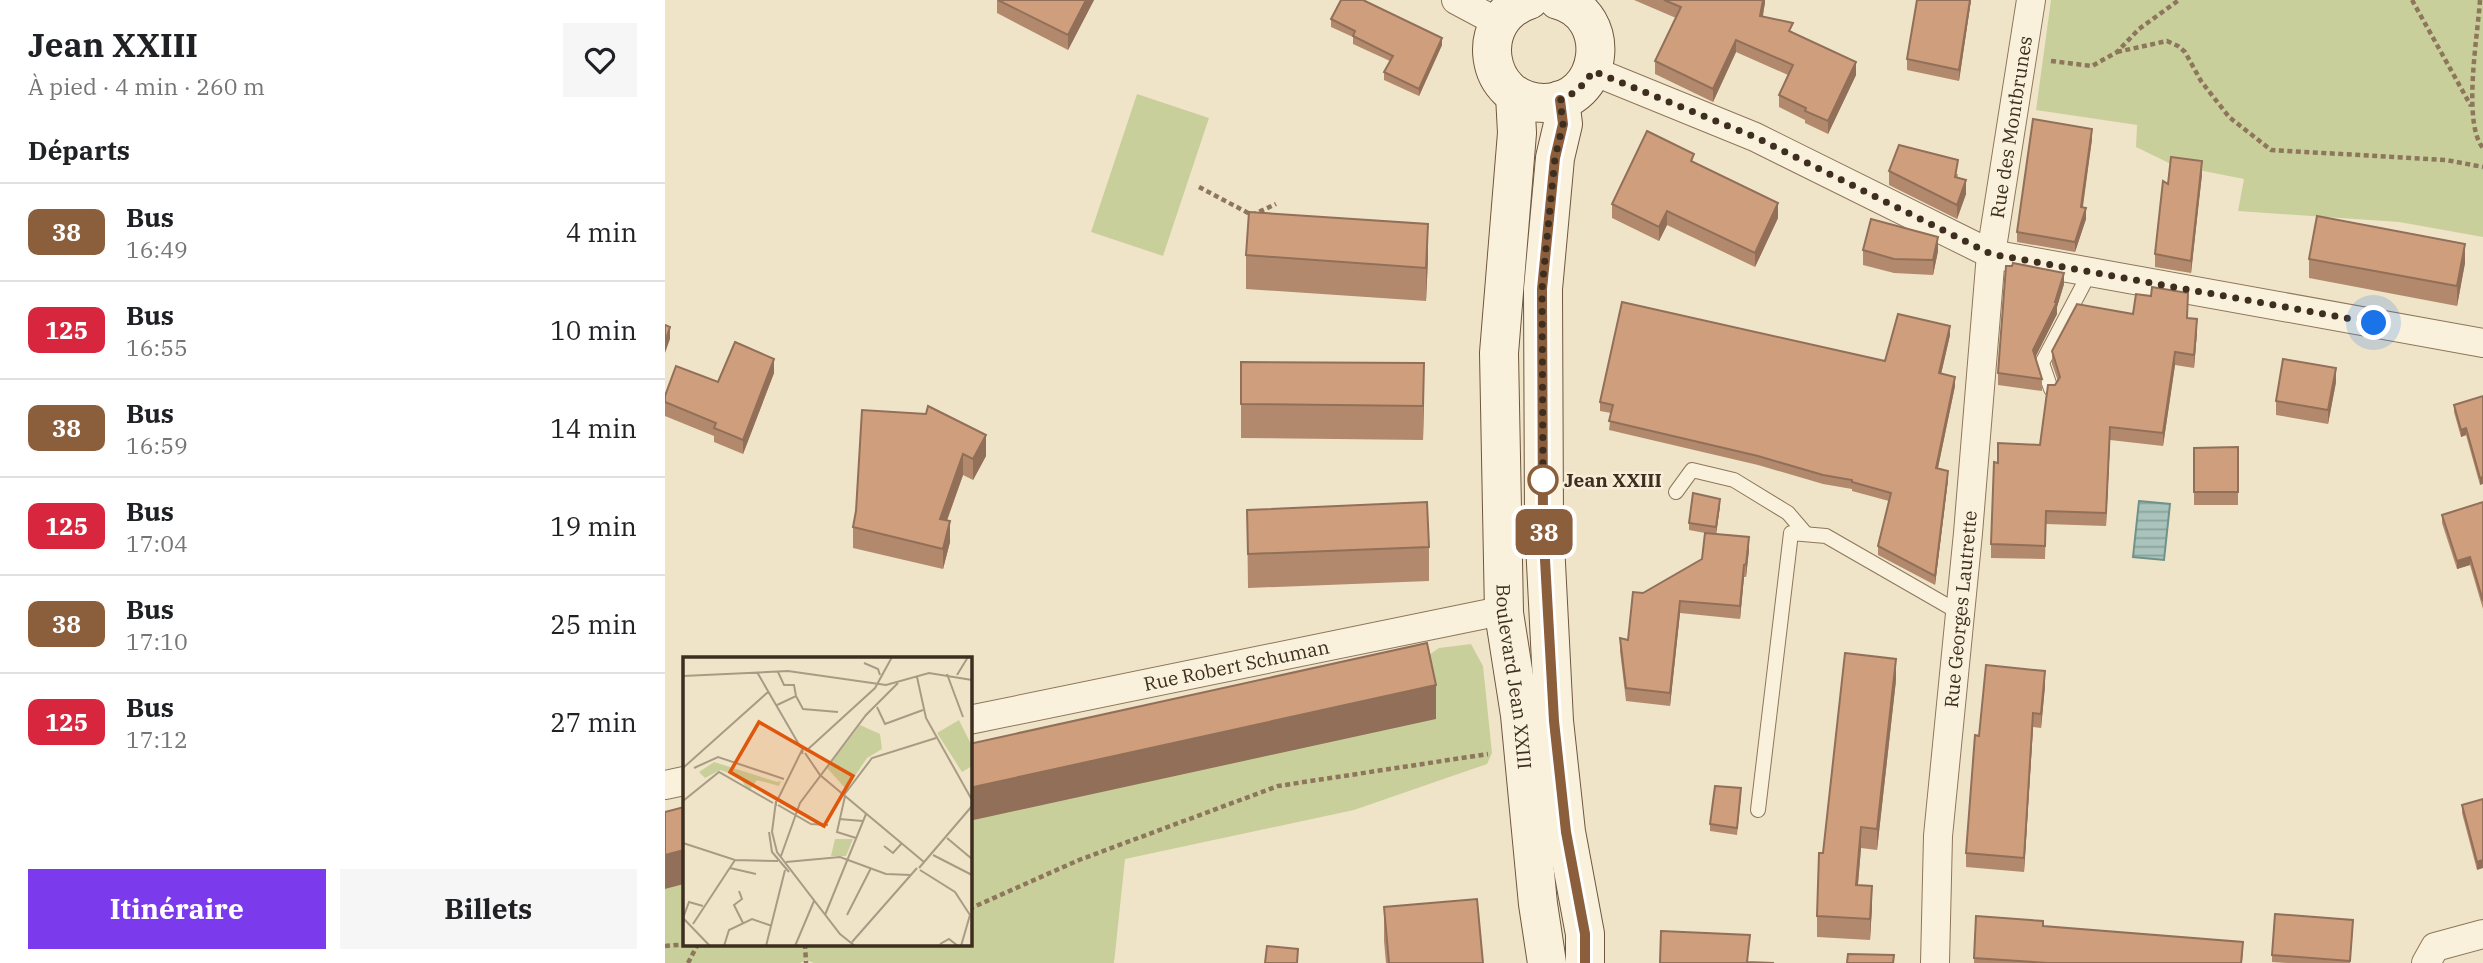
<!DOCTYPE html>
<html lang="fr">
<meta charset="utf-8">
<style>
body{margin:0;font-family:"IBM Plex Serif",serif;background:#f6f6f6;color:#202124;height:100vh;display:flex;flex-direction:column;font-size:26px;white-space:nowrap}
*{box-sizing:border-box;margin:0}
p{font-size:23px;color:#757577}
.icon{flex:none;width:38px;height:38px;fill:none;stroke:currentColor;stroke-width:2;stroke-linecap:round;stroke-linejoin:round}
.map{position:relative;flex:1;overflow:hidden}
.side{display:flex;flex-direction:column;background:#fff;width:665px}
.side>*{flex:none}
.badge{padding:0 14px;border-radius:10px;font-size:24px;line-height:46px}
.you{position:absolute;width:35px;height:35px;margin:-18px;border:5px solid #fff;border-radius:50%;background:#1a73e8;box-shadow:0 0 0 10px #1a73e833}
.map>.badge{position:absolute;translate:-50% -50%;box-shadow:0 0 0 4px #fff}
h2{padding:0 28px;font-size:26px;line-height:63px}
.round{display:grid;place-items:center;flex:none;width:74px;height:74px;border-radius:0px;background:#f6f6f6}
.summary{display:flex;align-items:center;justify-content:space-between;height:119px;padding:0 28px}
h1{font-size:33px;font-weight:700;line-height:52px}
.primary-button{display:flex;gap:14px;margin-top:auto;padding:14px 28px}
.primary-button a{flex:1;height:80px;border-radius:0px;background:#7c3aed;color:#fff;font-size:28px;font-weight:700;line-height:80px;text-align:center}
.primary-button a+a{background:#f6f6f6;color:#202124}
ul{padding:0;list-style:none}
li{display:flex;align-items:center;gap:21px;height:98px;padding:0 28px;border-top:2px solid #e0e0e0}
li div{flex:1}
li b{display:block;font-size:26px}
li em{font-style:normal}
li .badge{min-width:77px;font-weight:700;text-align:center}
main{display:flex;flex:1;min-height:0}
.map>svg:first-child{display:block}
</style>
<main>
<section class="side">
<div class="summary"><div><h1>Jean XXIII</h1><p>À pied · 4 min · 260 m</p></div><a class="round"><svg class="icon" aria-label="heart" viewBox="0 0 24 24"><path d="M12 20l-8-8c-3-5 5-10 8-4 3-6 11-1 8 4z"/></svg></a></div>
<h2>Départs</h2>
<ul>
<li><span class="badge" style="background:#8b5e3c;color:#fff">38</span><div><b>Bus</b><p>16:49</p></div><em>4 min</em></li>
<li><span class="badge" style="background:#d7263d;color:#fff">125</span><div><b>Bus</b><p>16:55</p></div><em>10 min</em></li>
<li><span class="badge" style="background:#8b5e3c;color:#fff">38</span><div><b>Bus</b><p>16:59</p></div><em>14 min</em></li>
<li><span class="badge" style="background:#d7263d;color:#fff">125</span><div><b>Bus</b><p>17:04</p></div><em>19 min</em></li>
<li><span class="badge" style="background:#8b5e3c;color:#fff">38</span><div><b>Bus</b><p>17:10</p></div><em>25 min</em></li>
<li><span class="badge" style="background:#d7263d;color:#fff">125</span><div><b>Bus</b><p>17:12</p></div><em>27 min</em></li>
</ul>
<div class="primary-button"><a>Itinéraire</a><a>Billets</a></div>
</section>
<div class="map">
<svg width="1818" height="963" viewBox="0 0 1818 963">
<defs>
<pattern id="water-rules" width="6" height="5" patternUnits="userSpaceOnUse" patternTransform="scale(1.75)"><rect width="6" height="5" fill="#a9c4bc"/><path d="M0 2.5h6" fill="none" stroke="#8ba098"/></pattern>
</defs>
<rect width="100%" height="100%" fill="#f0e4c8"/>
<!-- green -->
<g fill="#c9cf9b">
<polygon points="1386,0 1818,0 1818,237 1734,222 1573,211 1579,179 1508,165 1471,147 1472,125 1371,110"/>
<polygon points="472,94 544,118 498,256 426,232"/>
<polygon points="806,644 818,666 827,753 822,764 689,810 460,859 449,963 149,963 141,960 135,963 0,963 0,889 19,884 19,944 304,944 305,821 751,664 774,648"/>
</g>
<!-- water -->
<polygon fill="url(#water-rules)" stroke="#6f938a" stroke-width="2" points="1474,501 1505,504 1499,560 1468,557"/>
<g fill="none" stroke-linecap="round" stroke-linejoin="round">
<!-- service casing -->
<g stroke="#8d765c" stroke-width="16">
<g id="service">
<polyline points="1386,389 1377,363 1425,272"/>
<polyline points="1011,492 1027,470 1069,480 1123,513 1141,534"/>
<polyline points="1093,810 1126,533 1161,536 1295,613"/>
</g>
</g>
<!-- minor casing -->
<g stroke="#8d765c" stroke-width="30">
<g id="minor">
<polyline points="791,0 834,23"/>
<polyline points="928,71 1090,137 1326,254 1818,343"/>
<path id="s1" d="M304,720L826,613H839"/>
<polyline points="0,785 19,781"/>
<path id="s2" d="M1270,963L1273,836L1303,533L1326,254L1366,0"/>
<polyline points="1761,963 1770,947 1818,934"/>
</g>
</g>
<!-- secondary casing -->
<g stroke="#6f573f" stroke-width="40">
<g id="secondary">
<path d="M864,0C807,18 819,103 879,103C939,103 950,15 893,0"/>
<path id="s3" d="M850,95L852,133L834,353L839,613L855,715L873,904L882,963"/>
<polyline points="895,100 898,124 890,158 878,289 879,524 889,721 901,832 920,934 920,963"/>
</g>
</g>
<!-- path -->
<g stroke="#8d765c" stroke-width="4.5" stroke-dasharray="5 3.5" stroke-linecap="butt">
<polyline points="1747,0 1806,106"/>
<path d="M1815,0C1813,34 1797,123 1818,148"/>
<polyline points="1452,52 1502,41 1513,46 1520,52 1536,81 1564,117 1606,150 1781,160 1818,167"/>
<polyline points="1386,61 1427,66 1452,52 1474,29 1514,0"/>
<polyline points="534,187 587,215 611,204"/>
<polyline points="304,909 414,860 613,786 823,754"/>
<polyline points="140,944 141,963"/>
<polyline points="0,946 26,944"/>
<polyline points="23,963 33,944"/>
</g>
<!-- service -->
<use href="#service" stroke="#faf1dc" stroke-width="14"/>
<!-- minor -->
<use href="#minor" stroke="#faf1dc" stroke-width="28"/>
<!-- secondary -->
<use href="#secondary" stroke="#faf1dc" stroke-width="38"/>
</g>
<!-- wall -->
<g fill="#b2896c">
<polygon points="332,0 429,0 403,50 332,13"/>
<polygon points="969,0 1100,0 1098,17 1128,32 1191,75 1163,134 1140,123 1140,120 1114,107 1114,95 1123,75 1071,52 1048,102 990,74 990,61 1011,18"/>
<polygon points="1306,0 1294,81 1242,70 1242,59"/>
<polygon points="666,19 777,45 754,96 719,80 719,72 725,61 688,44 688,37 666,27"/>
<polygon points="1427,139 1418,207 1421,219 1410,252 1352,242 1352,232"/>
<polygon points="1029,162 1113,218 1090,267 1002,225 994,241 947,218 947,204"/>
<polygon points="1224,171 1293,174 1292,178 1301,194 1292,219 1224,185"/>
<polygon points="1537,174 1526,273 1490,267 1490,254 1503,184"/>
<polygon points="1198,250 1273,251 1268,275 1229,273 1198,265"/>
<polygon points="581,255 763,258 761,301 581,289"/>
<polygon points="1644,259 1800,263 1792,306 1644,278"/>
<polygon points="1399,284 1392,307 1392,314 1370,357 1377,379 1377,391 1333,385 1333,373"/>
<polygon points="1468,314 1522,318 1532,332 1529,368 1510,365 1498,446 1445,440 1441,526 1381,524 1380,559 1326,558 1326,544 1333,463 1375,445 1390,385 1393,381 1387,364 1387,351"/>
<polygon points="1285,335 1276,374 1290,386 1273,468 1283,480 1270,585 1213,555 1213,546 1224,501 1187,491 1187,489 1158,484 1093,465 944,430 946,413 935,411 935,402 1220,361"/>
<polygon points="576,362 759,397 758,440 576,438"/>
<polygon points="109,373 78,454 49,442 49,436 0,416 0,396 53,382"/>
<polygon points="1671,382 1663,424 1611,415 1611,401"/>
<polygon points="1818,396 1815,485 1801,435 1796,437 1789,412 1789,405"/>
<polygon points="197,410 321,456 308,480 298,475 282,521 285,542 278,569 188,548 188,527 191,511"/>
<polygon points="1573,447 1573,505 1529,505 1529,448"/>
<polygon points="1818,502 1818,609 1805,565 1792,569 1777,523 1777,515"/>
<polygon points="1055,506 1051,534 1084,550 1081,577 1079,577 1075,619 1015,613 1005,706 961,701 955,651 955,638 963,640 978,593 1037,559 1040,533 1024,530 1024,523"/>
<polygon points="582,510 764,547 764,581 583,588"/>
<polygon points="1231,680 1212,850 1196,848 1193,885 1207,907 1205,940 1152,937 1152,916 1158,853"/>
<polygon points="1380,686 1376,728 1368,727 1359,872 1301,867 1301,853 1314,736"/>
<polygon points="1076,796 1072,835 1045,831 1045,824"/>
<polygon points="1818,799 1812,870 1797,813 1797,805"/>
<polygon points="719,907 818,963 721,963 719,941"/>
<polygon points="1311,916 1378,926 1578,951 1577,963 1309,963"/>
<polygon points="1688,928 1685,963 1622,963 1607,962 1607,955"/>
</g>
<!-- shaded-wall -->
<g fill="#916f58">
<polygon points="421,0 429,0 403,50 403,35"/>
<polygon points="1098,0 1100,0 1100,3 1095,29 1095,16"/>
<polygon points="1305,0 1306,0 1294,81 1294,70"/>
<polygon points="777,38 777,45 754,96 754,89"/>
<polygon points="1071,40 1071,52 1048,102 1048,89"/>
<polygon points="1191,62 1191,75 1163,134 1163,121"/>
<polygon points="1427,129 1427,139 1416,217 1416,207"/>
<polygon points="1537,161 1537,174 1526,273 1526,261"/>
<polygon points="1301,180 1301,194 1292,219 1292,205"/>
<polygon points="1113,203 1113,218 1090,267 1090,253"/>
<polygon points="1421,208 1421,219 1410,252 1410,242"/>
<polygon points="1002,211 1002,225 994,241 994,227"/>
<polygon points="763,224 763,258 761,301 761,268"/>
<polygon points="1273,237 1273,251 1268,275 1268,260"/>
<polygon points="1800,244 1800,263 1792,306 1792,286"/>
<polygon points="1399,273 1399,284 1392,307 1392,314 1368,362 1368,350 1390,302"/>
<polygon points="1532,319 1532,332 1529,368 1529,355"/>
<polygon points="1285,326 1285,335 1274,383 1274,373"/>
<polygon points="5,327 5,339 0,353 0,342"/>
<polygon points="1510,352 1510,365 1498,446 1498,433"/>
<polygon points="109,359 109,373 78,454 78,440"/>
<polygon points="759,363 759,397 758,440 758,406"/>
<polygon points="1671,368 1671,382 1663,424 1663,410"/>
<polygon points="1290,377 1290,386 1271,477 1271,468"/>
<polygon points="1445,427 1445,440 1441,526 1441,513"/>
<polygon points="1801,428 1801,435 1796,437 1796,430"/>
<polygon points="321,435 321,456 308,480 308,459"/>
<polygon points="298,454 298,475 275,539 275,519"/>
<polygon points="1283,471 1283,480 1270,585 1270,576"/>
<polygon points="1818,477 1818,484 1815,485 1815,478"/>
<polygon points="1055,499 1055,506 1051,535 1051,527"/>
<polygon points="285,521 285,542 278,569 278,549"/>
<polygon points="1084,537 1084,550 1081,577 1081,564"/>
<polygon points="1805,557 1805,565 1792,569 1792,561"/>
<polygon points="1079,565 1079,577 1075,619 1075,606"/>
<polygon points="1015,601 1015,613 1005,706 1005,693"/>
<polygon points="1231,659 1231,680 1212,850 1212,829"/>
<polygon points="1380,671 1380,686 1376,728 1376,714"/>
<polygon points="771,685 771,719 304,821 304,788"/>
<polygon points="1368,713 1368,727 1359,872 1359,858"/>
<polygon points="1196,827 1196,848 1191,906 1191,885"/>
<polygon points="19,850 19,884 0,889 0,855"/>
<polygon points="1818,860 1818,868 1812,870 1812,862"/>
<polygon points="1207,886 1207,907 1205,940 1205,919"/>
</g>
<!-- building -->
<g fill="#cf9f7d" stroke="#916f58" stroke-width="2">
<polygon points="333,0 421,0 403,35"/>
<polygon points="676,0 698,0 777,38 754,89 719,72 728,56 688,36 690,31 666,19"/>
<polygon points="999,0 1098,0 1095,16 1128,23 1124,31 1191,62 1163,121 1140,111 1141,108 1114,95 1128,65 1071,40 1048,89 990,61 1016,7"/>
<polygon points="1252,0 1305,0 1294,70 1242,59"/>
<polygon points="1368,119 1427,129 1416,207 1421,208 1410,242 1352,232"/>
<polygon points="982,131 1029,154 1026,161 1113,203 1090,253 1002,211 994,227 947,204"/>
<polygon points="1234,145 1293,160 1290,177 1301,180 1292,205 1224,171"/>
<polygon points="1506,157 1537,161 1526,261 1490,254 1498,181 1503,184"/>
<polygon points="584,212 763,224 761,268 581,255"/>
<polygon points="1652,216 1800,244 1792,286 1644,259"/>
<polygon points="1206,219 1273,237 1268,260 1229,259 1198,250"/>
<polygon points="1348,263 1399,273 1390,302 1392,302 1368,350 1377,379 1333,373 1341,266 1347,266"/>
<polygon points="1487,287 1523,293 1522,318 1532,319 1529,355 1510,352 1498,433 1445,427 1441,513 1381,511 1380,546 1326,544 1329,462 1333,463 1333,443 1375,445 1383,385 1390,385 1395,377 1387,351 1412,304 1468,314 1471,294 1486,296"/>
<polygon points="957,302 1220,361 1233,314 1285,326 1274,373 1290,377 1271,468 1283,471 1270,576 1213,546 1226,493 1187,482 1187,480 1158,475 1093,456 944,421 948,405 935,402"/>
<polygon points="0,325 5,327 0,342"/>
<polygon points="70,342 109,359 78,440 49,428 51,423 0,402 0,396 11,366 53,382"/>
<polygon points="1618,359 1671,368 1663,410 1611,401"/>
<polygon points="576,362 759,363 758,406 576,404"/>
<polygon points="1818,396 1818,477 1815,478 1801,428 1796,430 1789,405"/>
<polygon points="263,406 321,435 308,459 298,454 275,519 285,521 278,549 188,527 191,511 197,410 261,414"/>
<polygon points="1573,447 1573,492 1529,492 1529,448"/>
<polygon points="1028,493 1055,499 1051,527 1024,523"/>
<polygon points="762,502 764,547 583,554 582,510"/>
<polygon points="1818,502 1818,601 1805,557 1792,561 1777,515"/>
<polygon points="1040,533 1084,537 1081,564 1079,565 1075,606 1015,601 1005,693 961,688 955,638 963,640 968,592 978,593 1037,559"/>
<polygon points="762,643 771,685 304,788 304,744"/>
<polygon points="1180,653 1231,659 1212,829 1196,827 1191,885 1207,886 1205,919 1152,916 1154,853 1158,853"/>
<polygon points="1321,665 1380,671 1376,714 1368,713 1359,858 1301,853 1310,735 1314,736"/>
<polygon points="1050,786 1076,788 1072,828 1045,824"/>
<polygon points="1818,799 1818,860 1812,862 1797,805"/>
<polygon points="19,807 19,850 0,855 0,812"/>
<polygon points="812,899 818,963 724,963 719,907"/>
<polygon points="1610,914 1688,920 1685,961 1607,955"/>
<polygon points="1311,916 1378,921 1378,926 1578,942 1576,963 1383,963 1309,958"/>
<polygon points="996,931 1085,935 1082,962 1109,963 995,963"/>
<polygon points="602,946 633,949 632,963 600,963"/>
<polygon points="1183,954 1229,955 1228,963 1182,963"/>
</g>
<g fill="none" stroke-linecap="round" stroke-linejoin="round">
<!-- line casing -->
<g stroke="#fff" stroke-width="16">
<polyline id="line" points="895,100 898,124 890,158 877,289 878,524 889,721 901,832 920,934 920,963"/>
</g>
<!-- line -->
<use href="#line" stroke="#8b5e3c" stroke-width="10"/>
<!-- walk -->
<path stroke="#3d2e20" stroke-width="7" stroke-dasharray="0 12.6" d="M878,480V484L877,289L890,158L898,124L895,100C911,93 919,85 928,71L1090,137L1326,254L1709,323"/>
</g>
<!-- markers -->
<circle fill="#fff" stroke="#8b5e3c" stroke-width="3.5" cx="878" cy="480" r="14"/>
<g text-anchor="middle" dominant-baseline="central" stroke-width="5" stroke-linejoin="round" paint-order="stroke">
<!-- street labels -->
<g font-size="19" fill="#3d2e20" stroke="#f7eed8">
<text stroke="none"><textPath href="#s2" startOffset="840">Rue des Montbrunes</textPath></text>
<text stroke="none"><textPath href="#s2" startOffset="355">Rue Georges Lautrette</textPath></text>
<text stroke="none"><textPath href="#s1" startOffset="273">Rue Robert Schuman</textPath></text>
<text stroke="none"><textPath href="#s3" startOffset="583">Boulevard Jean XXIII</textPath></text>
</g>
<!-- stop labels -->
<g font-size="19" font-weight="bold" fill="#3d2e20" stroke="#f7eed8" text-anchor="start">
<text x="899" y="480">Jean XXIII</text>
</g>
</g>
<!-- overview -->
<g transform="translate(18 657)">
<rect width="289" height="289" fill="#f0e4c8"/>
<path d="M276,63L289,89V109L279,115L254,76ZM177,68L197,77L199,92L184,101L163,132L144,111ZM31,105L94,125L98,124L96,129L74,123L66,134L55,119L37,113L22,121L16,115ZM152,182H170L163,199H148Z" fill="#c9cf9b"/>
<path fill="none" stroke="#a89b85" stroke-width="2" d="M181,6L195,12L197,18M74,15L118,91M95,15L101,28H111L113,39M264,17L280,60M274,18L285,0M0,19L105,14L203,28L246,16L289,23M234,20L243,61L289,143M94,48L113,39L120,52L155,55M194,50L202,67L240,53M123,94L192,31L209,0M122,96L137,118L241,205M0,111L85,35M11,111L35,100L101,122M161,138L189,101L253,81M162,139L154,175L173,181M0,144L36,115L90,146M94,144L120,91L119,97M95,148L128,167L145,168M93,149V144L89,175L94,195L157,277L172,289M156,162L180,164M86,175L89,195L106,215M264,181L289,202M0,186L52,203L95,204M201,189L210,196L219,186M250,198L289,218M98,199L117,146L183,58L215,26M103,205L157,200L203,217L228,218M47,211L73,217M236,211L289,149M237,213L272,235L287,258M56,234L59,242L51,248L60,266M142,258L183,157M164,258L188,211M0,261L27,289M0,261L6,245L20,249M10,267L52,203M169,285L234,211M257,287L266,282L275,289M41,289L46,273L69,262L89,269M83,289L102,213M112,289L131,244M278,289L287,258"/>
<path fill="#df570d" fill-opacity="0.15" stroke="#df570d" stroke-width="3.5" d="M76,65L170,119L141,169L47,115Z"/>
<rect width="289" height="289" fill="none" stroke="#3d2e20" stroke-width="3.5"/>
</g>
</svg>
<div class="you" style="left:1709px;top:323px"></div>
<b class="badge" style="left:879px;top:532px;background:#8b5e3c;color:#fff">38</b>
</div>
</main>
